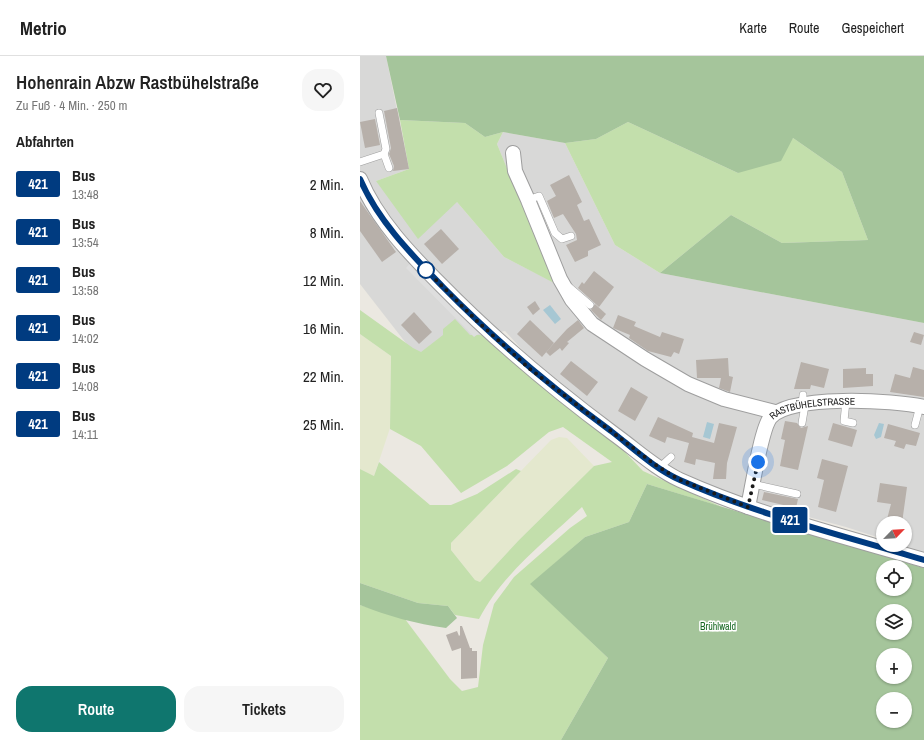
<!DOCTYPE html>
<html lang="de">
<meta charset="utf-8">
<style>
body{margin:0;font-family:"Archivo Narrow",sans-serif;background:#f6f6f6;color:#222;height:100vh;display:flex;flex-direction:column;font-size:15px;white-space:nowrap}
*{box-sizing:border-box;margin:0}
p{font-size:13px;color:#767676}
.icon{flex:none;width:22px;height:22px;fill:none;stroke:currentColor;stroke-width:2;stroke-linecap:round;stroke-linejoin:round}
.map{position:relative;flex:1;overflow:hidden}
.sheet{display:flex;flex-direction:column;background:#fff;width:360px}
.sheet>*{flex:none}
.badge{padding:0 8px;border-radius:3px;font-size:14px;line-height:26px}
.needle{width:26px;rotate:65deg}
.buttons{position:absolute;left:516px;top:460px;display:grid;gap:8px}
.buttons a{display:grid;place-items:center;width:36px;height:36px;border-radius:50%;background:#fff;box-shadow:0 1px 3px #0004;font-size:20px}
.you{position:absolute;width:20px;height:20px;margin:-10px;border:3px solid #fff;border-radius:50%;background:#1a73e8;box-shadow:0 0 0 6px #1a73e833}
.map>.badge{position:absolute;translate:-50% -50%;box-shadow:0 0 0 2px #fff}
h2{padding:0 16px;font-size:15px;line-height:36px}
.round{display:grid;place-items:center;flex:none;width:42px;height:42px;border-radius:16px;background:#f6f6f6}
.head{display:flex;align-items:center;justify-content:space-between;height:68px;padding:0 16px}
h1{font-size:19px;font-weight:600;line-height:30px}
.primary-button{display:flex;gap:8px;margin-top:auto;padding:8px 16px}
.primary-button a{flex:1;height:46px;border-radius:16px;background:#0f766e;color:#fff;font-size:16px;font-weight:600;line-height:46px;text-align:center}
.primary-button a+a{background:#f6f6f6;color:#222}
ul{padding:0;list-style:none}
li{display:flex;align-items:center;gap:12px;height:48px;padding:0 16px}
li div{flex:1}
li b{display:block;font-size:15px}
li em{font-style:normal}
li .badge{min-width:44px;font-weight:700;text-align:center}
header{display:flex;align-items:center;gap:24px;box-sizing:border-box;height:56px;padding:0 20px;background:#fff;border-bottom:1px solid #e0e0e0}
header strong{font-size:19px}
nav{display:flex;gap:22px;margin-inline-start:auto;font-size:14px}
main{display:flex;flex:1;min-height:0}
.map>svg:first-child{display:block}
</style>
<header>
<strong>Metrio</strong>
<nav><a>Karte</a><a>Route</a><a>Gespeichert</a></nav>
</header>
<main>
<section class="sheet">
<div class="head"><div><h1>Hohenrain Abzw Rastbühelstraße</h1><p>Zu Fuß · 4 Min. · 250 m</p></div><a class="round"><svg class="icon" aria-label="heart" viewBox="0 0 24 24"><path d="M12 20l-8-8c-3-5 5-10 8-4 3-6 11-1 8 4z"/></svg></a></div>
<h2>Abfahrten</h2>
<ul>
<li><span class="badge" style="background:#003b80;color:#fff">421</span><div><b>Bus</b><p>13:48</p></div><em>2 Min.</em></li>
<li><span class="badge" style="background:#003b80;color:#fff">421</span><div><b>Bus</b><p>13:54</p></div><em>8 Min.</em></li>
<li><span class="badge" style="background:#003b80;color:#fff">421</span><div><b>Bus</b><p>13:58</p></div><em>12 Min.</em></li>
<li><span class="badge" style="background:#003b80;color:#fff">421</span><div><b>Bus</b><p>14:02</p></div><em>16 Min.</em></li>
<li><span class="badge" style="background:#003b80;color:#fff">421</span><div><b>Bus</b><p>14:08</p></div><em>22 Min.</em></li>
<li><span class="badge" style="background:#003b80;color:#fff">421</span><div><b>Bus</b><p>14:11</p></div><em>25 Min.</em></li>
</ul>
<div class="primary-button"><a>Route</a><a>Tickets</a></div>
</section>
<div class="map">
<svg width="564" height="684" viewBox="0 0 564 684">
<rect width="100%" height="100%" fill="#ebe8e1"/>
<!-- residential -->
<polygon fill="#d8d8d7" points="0,0 26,0 49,113 16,125 97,146 144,201 193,226 137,88 143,76 205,87 255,189 300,217 564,267 564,496 541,489 545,489 545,467 523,467 523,483 486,471 381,443 322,416 295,402 227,349 168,300 145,275 114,281 70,318 0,228"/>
<!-- farmland -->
<g fill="#e4e8ce">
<polygon points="0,278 31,300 30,372 14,420 0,413"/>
<polygon points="199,381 207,382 234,410 159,484 120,526 115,524 91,494 91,487 191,384"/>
</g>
<!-- grass -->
<g fill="#c3dfac">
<polygon points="40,64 105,67 125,81 143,76 137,88 194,227 144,201 97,146 58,183 16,125 49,113"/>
<polygon points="268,66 378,117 433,82 482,116 508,184 422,187 371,159 300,217 255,189 205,87 236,83"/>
<path d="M0,254L53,292L61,296L83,279V273L95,263L110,279H125L263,394L283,415L362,451L287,428L269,466L225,481L171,528L248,602L201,684H0V549L45,563L90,623L102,635L118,631L123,589L134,548L154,521L210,472L227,460L222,451C186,485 142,518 119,563L95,559L88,550L58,547L0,527V413L14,420L19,406L70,449H91L117,438L156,413L161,415L91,487V494L115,524L120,526L159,484L234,410L252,406L203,371L189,376L147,410L101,437L61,390L30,373L31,300L0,278Z"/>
</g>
<!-- forest -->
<g fill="#a5c59b" fill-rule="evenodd">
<polygon points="26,0 564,0 564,267 300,217 371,159 422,187 508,184 482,116 433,82 421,105 378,117 268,66 236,83 205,87 143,76 125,81 105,67 40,64"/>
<path d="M287,428L564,512V684H201L248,602L170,528L225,481L269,466ZM523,511H545V533H523ZM523,555H545V577H523ZM523,599H545V621H523ZM523,643H545V665H523Z"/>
<path d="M0,527L58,547L88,550L97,562L86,572C56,568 28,560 0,549Z"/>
</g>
<!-- parking -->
<polygon fill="#dedede" points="51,206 121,276 114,281 46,212"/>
<!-- water -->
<g fill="#a6c7d3">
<polygon points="190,249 201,263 195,268 183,254"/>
<polygon points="347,366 354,368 350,383 343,381"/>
<polygon points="519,367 524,368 521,381 516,383 514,379"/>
</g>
<!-- building -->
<g fill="#b7b0aa">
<polygon points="37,52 49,113 33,115 34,110 29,98 31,92 24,55"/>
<polygon points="15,63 20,89 5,92 0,66"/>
<polygon points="209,119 222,146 217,149 224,165 229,163 241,189 228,195 228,200 215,206 206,189 217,184 216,178 203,158 194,162 187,145 196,140 190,129"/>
<polygon points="0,145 36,196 22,206 0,175"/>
<polygon points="81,173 99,193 82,208 64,188"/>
<polygon points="234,215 254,231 239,251 218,232 222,226 224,228"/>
<polygon points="175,245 180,253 173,259 167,251"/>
<polygon points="235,248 246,258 241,264 231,254"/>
<polygon points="54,256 72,276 59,288 41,269"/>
<polygon points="258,259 276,266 274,270 300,281 302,276 324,283 319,298 314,296 311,301 288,295 269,282 270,279 253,272"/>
<polygon points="170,264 194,287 182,301 157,278"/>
<polygon points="218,264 224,272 207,286 209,287 202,295 200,292 190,300 186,296 207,273"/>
<polygon points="554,276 564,279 561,289 550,286"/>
<polygon points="368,302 369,320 373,321 370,336 359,332 361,322 337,322 336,304"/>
<polygon points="211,305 238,326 227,340 200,318"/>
<polygon points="441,306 469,313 464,332 451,329 450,333 434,333"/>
<polygon points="553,311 564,314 564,341 530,336 535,318 550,322"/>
<polygon points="506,312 506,318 513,318 513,330 483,332 483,313"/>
<polygon points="271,331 288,341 275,365 258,355"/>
<polygon points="298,361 333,377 332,381 354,387 359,367 377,371 367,407 366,423 353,423 355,407 336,403 335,409 324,406 329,387 307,381 305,387 289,380"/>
<polygon points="425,365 437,367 441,372 448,370 438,414 420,410 425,384 421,383"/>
<polygon points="473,367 497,374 492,391 468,384"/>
<polygon points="528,368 560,377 556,390 546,388 544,393 534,390 536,385 524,382"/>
<polygon points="462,403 488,410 476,456 458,451 464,424 457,422"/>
<polygon points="520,427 547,431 542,467 526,467 531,448 517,446"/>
<polygon points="404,436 438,443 436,452 402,444"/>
<polygon points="100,570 102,570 110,592 112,592 112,595 117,595 117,622 101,623 101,592 92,595 86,579 97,575 99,580 100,579"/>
</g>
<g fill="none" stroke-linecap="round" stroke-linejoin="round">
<!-- service casing -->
<g stroke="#9e9e9e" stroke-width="8">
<g id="service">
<polyline points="24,98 29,112"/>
<polyline points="0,106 24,98 26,93 19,57"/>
<polyline points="168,144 179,140 195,177 202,183 211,180"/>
<polyline points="209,231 230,249"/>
<polyline points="486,345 484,365 493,367"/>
<polyline points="442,349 443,339"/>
<polyline points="442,367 445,349"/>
<polyline points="555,369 560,350"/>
<polyline points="300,411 311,401"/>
<polyline points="393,428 437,438"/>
</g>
</g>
<!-- minor casing -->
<g stroke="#9e9e9e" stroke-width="16">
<g id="minor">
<polyline points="153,97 155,115 168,144 200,223 212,244 232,268 285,303 328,328 364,343 415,356"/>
<path d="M0,123C17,164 50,198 81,229C134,283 192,332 254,378C275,393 296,413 320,424C398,459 482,480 564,504"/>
<path id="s1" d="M388,451C392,433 401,374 410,362C428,338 535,344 564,351"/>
</g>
</g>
<!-- service -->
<use href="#service" stroke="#fff" stroke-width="7"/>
<!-- minor -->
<use href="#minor" stroke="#fff" stroke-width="14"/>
</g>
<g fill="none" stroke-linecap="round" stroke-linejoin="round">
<!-- line casing -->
<g stroke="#fff" stroke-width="9">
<path id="line" d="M0,123C18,165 52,199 83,231C135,284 191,331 251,375C273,392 295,413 320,424C398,459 482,479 564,504"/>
</g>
<!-- line -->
<use href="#line" stroke="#003b80" stroke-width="6"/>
<!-- walk -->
<polyline stroke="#1a1a1a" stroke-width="4" stroke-dasharray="0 7.2" points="66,214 117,265 170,313 294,408 318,423 388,451 398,406"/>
</g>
<!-- markers -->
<circle fill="#fff" stroke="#003b80" stroke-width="2" cx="66" cy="214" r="8"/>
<g text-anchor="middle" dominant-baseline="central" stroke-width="3" stroke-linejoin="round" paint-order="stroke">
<!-- street labels -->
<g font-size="10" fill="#1a1a1a" stroke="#fff">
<text stroke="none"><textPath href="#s1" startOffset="137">RASTBÜHELSTRASSE</textPath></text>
</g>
<!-- park labels -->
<g font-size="10" fill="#186923" stroke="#fff">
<text x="358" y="570">Brühlwald</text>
</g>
</g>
</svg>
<div class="buttons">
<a><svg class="needle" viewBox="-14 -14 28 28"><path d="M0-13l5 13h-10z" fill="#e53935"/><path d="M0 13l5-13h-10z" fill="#767676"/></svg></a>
<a><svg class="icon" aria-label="locate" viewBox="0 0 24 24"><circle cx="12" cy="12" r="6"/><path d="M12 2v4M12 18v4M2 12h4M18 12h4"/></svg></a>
<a><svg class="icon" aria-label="layers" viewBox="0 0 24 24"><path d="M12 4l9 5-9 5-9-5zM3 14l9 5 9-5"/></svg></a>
<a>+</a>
<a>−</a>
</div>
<div class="you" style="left:398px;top:406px"></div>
<b class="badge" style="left:430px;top:464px;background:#003b80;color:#fff">421</b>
</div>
</main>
